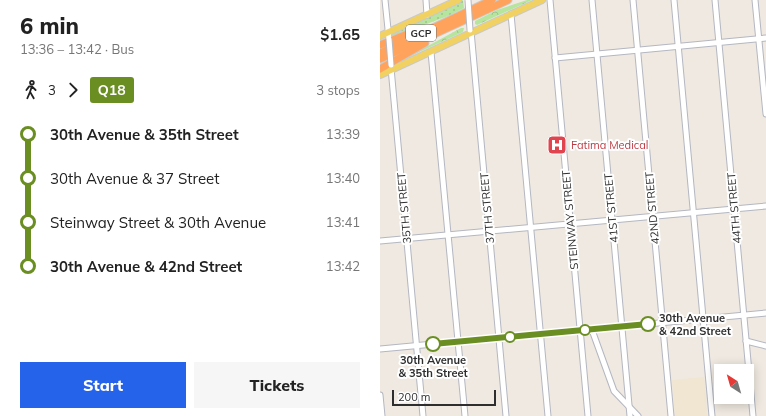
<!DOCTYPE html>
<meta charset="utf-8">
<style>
body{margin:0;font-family:Mulish,sans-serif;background:#f6f6f6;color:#222;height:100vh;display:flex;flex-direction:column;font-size:15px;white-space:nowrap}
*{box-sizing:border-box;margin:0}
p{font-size:13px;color:#767676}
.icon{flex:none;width:22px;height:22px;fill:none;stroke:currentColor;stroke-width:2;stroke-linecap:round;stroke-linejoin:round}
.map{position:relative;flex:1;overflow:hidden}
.details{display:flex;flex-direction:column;background:#fff;width:380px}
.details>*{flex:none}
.badge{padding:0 8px;border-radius:3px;font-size:14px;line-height:26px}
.needle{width:26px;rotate:323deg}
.buttons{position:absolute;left:334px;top:364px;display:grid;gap:8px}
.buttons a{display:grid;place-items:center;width:40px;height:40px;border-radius:0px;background:#fff;box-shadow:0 2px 10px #0003;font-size:20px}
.scale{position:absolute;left:12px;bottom:10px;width:104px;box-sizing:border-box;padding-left:4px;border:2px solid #2e2e2e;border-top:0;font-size:11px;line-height:14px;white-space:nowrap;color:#2e2e2e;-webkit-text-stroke:3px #fff;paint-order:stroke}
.map>.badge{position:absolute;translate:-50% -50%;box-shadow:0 0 0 2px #fff}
.legs{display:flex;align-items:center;gap:6px;height:44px;padding:0 20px;font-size:13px}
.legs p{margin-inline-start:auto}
.headline{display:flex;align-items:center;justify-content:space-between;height:68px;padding:0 20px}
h1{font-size:22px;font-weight:800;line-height:30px}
.action{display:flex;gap:8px;margin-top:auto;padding:8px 20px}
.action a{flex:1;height:46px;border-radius:0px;background:#2563eb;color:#fff;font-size:16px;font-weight:800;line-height:46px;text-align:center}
.action a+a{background:#f6f6f6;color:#222}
ul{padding:0 20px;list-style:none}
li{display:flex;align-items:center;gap:14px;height:44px;font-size:15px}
li i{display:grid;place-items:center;width:6px;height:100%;margin:0 5px;background:currentColor}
li i::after{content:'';width:10px;height:10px;margin:-5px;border:3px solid;border-radius:50%;background:#fff}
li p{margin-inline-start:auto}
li:first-child i{background:linear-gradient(#0000 50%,currentColor 0)}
li:last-child i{background:linear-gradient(currentColor 50%,#0000 0)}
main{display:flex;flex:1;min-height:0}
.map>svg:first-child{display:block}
</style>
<main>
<section class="details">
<div class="headline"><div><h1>6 min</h1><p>13:36 – 13:42 · Bus</p></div><b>$1.65</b></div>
<div class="legs"><svg class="icon" aria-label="walk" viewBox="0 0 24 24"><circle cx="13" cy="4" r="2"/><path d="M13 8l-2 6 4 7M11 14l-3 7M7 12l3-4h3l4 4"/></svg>3<svg class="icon" aria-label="forward" viewBox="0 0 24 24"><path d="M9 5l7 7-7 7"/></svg><b class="badge" style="background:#6b8e23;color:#fff">Q18</b><p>3 stops</p></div>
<ul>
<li><i style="color:#6b8e23"></i><b>30th Avenue &amp; 35th Street</b><p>13:39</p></li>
<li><i style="color:#6b8e23"></i><span>30th Avenue &amp; 37 Street</span><p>13:40</p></li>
<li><i style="color:#6b8e23"></i><span>Steinway Street &amp; 30th Avenue</span><p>13:41</p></li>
<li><i style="color:#6b8e23"></i><b>30th Avenue &amp; 42nd Street</b><p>13:42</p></li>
</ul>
<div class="action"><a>Start</a><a>Tickets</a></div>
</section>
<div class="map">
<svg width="386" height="416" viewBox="0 0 386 416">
<defs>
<pattern id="grass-dots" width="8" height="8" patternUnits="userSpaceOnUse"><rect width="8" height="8" fill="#b6e59e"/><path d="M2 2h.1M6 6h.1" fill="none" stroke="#9dc588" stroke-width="1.8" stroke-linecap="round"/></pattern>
<pattern id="forest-crowns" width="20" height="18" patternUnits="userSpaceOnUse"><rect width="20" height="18" fill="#b6e59e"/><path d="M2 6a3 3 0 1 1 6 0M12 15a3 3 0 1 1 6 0" fill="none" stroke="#9dc588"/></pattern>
</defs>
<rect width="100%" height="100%" fill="#efe9e1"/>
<!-- education -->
<polygon fill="#f0e6d1" points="324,377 327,416 295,416 292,380"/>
<!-- grass -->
<polygon fill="url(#grass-dots)" points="83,0 84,8 68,16 12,37 12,34"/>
<!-- forest -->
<g fill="url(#forest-crowns)">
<polygon points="147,0 152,0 97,25 95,24 95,21 117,10"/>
<polygon points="81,28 84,28 83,32 22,60"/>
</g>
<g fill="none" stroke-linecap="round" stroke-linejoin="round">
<!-- minor casing -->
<g stroke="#b4b7c1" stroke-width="7">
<g id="minor">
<polyline points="5,0 9,39"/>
<polyline points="46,0 47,15"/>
<polyline points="170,0 208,416"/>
<polyline points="212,0 250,416"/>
<polyline points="253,0 291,416"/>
<polyline points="294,0 332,416"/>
<polyline points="335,0 373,416"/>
<polyline points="375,0 386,114"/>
<polyline points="131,14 168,416"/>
<polyline points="91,31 126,416"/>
<polyline points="51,52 85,416"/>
<polyline points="175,58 386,38"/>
<polyline points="11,68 43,416"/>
<polyline points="0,241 386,206"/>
<polyline points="212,330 234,391 258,416"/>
<polyline points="366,341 386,346"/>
<polyline points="0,349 386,313"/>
<polyline points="0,395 2,416"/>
</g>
</g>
<!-- major casing -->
<g stroke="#c9c9c9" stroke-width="8">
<g id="major">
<polyline points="0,36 78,0"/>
<polyline points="0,75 162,0"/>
</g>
</g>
<!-- highway casing -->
<g stroke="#c9c9c9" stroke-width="9">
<g id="highway">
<polyline points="0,45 40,29"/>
<polyline points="0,53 112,0"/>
<polyline points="0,59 128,0"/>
<polyline points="0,69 45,43"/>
</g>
</g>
<!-- minor -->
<use href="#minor" stroke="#fff" stroke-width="5"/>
<!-- major -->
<use href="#major" stroke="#f2d163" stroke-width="6"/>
<!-- highway -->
<use href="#highway" stroke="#ffa35c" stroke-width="7"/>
<!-- minor-bridge casing -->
<g stroke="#b4b7c1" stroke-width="7" stroke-linecap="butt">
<g id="minor-bridge">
<polyline points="88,0 90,30"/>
<polyline points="9,39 11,65"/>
</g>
</g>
<!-- minor-bridge -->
<use href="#minor-bridge" stroke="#fff" stroke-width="5"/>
</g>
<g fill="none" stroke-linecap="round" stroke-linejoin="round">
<!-- line-1 casing -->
<g stroke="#fff" stroke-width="9">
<polyline id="line-1" points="53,344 268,324"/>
</g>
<!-- line-1 -->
<use href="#line-1" stroke="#6b8e23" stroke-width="6"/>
</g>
<!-- icons -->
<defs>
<g id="hospital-square" transform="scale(1)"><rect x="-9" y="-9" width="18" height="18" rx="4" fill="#e0444e" stroke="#fff"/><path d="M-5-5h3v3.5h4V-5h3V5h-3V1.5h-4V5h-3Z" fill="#fff"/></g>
</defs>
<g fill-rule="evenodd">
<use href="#hospital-square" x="177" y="145"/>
</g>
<!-- markers -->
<g fill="#fff" stroke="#6b8e23" stroke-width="2">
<circle cx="268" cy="324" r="7"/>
<circle cx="205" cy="330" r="5"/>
<circle cx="130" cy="337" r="5"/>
<circle cx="53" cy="344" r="7"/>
</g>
<g text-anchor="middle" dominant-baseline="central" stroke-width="4" stroke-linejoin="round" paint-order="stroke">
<!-- shield labels -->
<rect fill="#fff" stroke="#6d6d6d" stroke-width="1" x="26" y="25" width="30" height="16" rx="3"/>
<g font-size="10" font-weight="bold" fill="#2e2e2e">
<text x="41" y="33">GCP</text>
</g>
<!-- health labels -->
<g font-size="11" fill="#be3a42" stroke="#fff" text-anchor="start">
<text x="191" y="145">Fatima Medical</text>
</g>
<!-- street labels -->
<g font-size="11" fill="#2e2e2e" stroke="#fff">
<text transform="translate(24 208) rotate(-95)">35TH STREET</text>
<text transform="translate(107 208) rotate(-95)">37TH STREET</text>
<text transform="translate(231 208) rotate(-95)">41ST STREET</text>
<text transform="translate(272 208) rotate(-95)">42ND STREET</text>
<text transform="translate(354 208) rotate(-95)">44TH STREET</text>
<text transform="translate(190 220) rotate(-95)">STEINWAY STREET</text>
</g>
<!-- stop labels -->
<g font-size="11" font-weight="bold" fill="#2e2e2e" stroke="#fff" text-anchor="start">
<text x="279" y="318">30th Avenue<tspan x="279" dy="13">&amp; 42nd Street</tspan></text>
<text x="53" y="360" text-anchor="middle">30th Avenue<tspan x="53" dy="13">&amp; 35th Street</tspan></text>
</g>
</g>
</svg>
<div class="buttons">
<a><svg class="needle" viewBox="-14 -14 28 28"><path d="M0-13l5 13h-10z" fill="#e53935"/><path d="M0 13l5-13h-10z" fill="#767676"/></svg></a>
</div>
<div class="scale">200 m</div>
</div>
</main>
